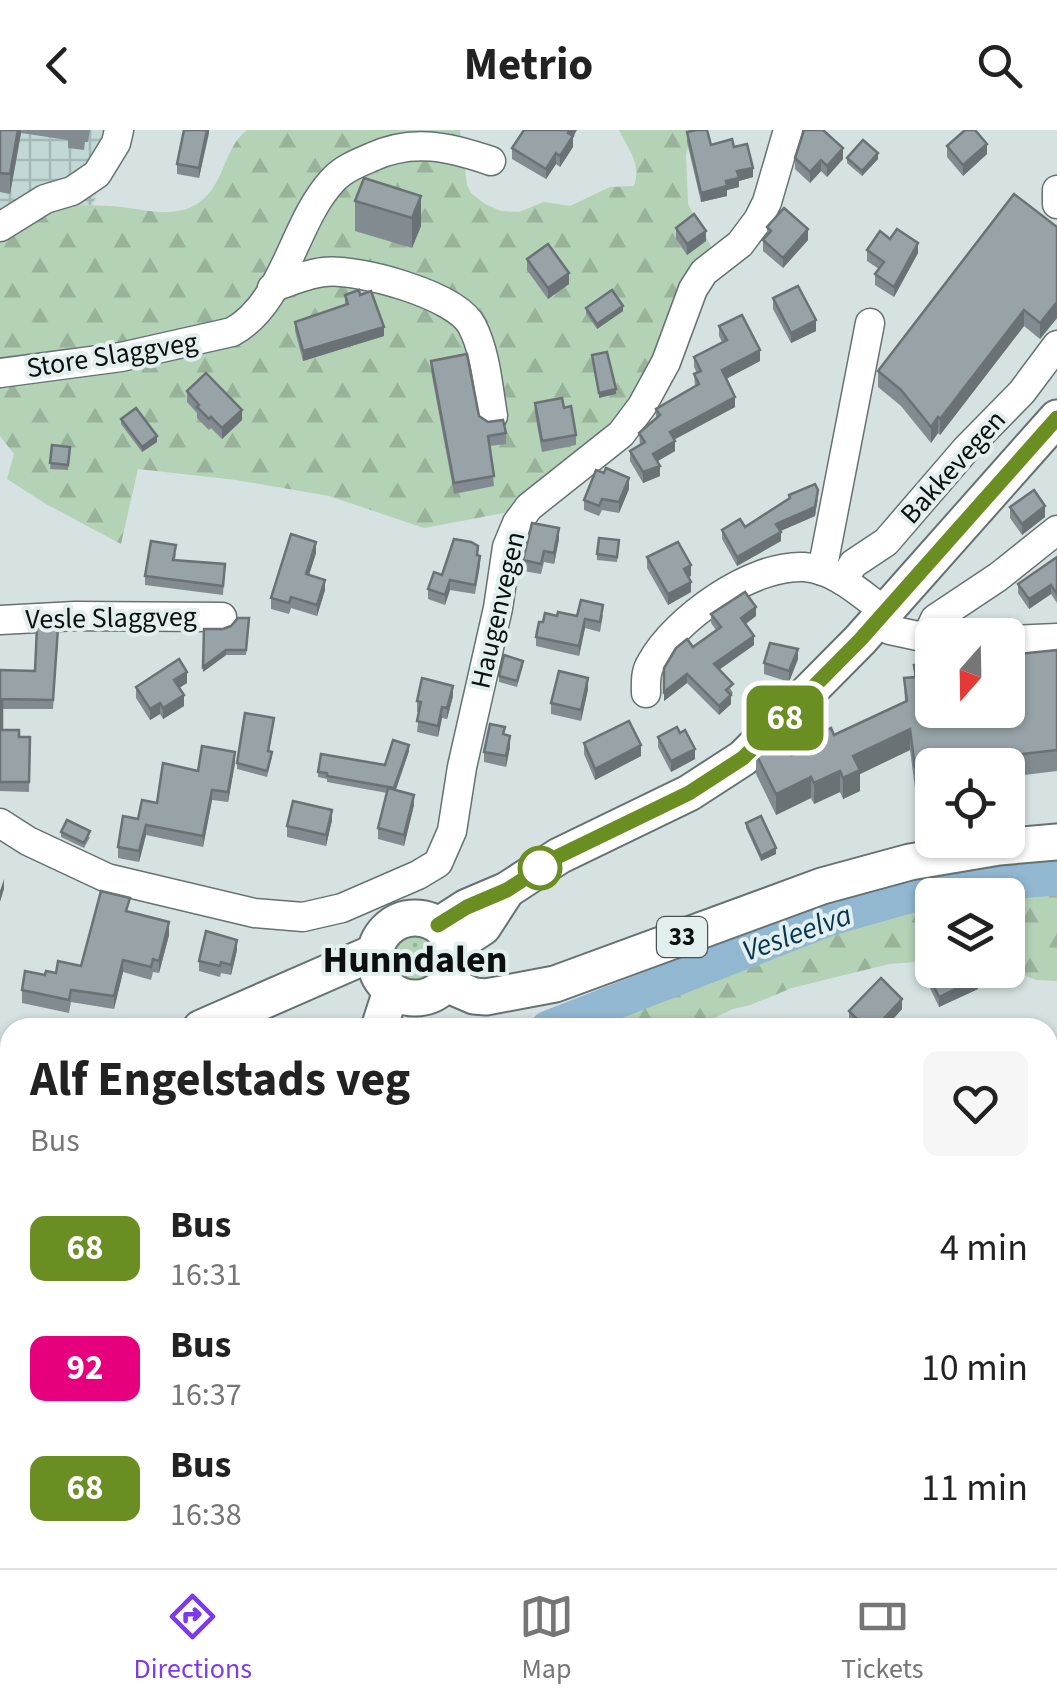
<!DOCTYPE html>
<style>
body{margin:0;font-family:"Source Sans 3",sans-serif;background:#f6f6f6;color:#222;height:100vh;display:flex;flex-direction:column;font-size:38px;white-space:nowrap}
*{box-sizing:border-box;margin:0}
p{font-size:32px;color:#767676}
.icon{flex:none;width:55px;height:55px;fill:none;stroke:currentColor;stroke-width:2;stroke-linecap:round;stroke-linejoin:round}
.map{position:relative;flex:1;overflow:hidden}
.sheet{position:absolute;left:0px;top:888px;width:1058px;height:552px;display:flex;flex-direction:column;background:#fff;border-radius:30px 30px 0 0;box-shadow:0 2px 8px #0004}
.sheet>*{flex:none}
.badge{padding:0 20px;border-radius:15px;font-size:35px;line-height:65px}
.needle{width:65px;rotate:200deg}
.tools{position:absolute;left:915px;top:488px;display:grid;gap:20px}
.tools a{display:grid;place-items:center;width:110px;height:110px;border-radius:15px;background:#fff;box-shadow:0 2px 8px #0004;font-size:50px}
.map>.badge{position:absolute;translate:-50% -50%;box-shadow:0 0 0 5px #fff}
.round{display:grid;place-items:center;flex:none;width:105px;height:105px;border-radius:15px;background:#f6f6f6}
.summary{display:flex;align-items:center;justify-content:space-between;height:170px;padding:0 30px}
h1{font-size:48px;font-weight:700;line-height:75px}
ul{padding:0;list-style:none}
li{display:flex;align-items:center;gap:30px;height:120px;padding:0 30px}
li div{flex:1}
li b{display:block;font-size:38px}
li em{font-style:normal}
li .badge{min-width:110px;font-weight:700;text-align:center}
header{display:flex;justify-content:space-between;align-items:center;height:130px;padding:0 30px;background:#fff;font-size:45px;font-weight:700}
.menu{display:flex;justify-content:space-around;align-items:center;height:140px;border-top:2px solid #e0e0e0;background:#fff;font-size:28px;color:#767676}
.menu a{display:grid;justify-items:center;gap:5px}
.menu .current{color:#7c3aed}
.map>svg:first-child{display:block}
</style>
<header><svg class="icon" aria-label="back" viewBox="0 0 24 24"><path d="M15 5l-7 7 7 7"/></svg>Metrio<svg class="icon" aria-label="search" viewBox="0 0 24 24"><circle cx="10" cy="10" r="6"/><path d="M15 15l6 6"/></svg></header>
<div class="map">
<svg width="1057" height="1438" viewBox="0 0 1057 1438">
<defs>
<pattern id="industrial-grid" width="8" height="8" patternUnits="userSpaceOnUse" patternTransform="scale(2.5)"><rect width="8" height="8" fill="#c1d8d7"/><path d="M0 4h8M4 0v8" fill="none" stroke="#a4b8b7"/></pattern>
<pattern id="grass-dots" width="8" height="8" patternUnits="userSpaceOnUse" patternTransform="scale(2.5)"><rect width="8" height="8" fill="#b3d2b6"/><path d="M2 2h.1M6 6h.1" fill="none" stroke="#99b39b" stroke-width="1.8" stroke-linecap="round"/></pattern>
<pattern id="forest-firs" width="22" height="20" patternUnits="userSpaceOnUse" patternTransform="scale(2.5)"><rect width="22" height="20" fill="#b3d2b6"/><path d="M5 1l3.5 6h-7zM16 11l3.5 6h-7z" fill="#99b39b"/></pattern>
</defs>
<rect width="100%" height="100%" fill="#d5e2e1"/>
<!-- industrial -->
<polygon fill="url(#industrial-grid)" points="0,0 118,0 93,75 67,75 0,102"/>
<!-- grass -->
<circle fill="url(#grass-dots)" cx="414" cy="830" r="24"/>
<!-- forest -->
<g fill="url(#forest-firs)">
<path d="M247,0H460L467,55L471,63L485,74L501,81L519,82L544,72L570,76L610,57L634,56C642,34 628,19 619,0H692L686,25L688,74L716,126L657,262L535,377L424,398L329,366L236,350L138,339L121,414L46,374L7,349L14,324L0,306V102C33,77 69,73 110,76C138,77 169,90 195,75C225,59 222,19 247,0Z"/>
<polygon points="1057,728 1057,851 1036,850 1008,839 1008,765 932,765 932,831 889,834 792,858 750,875 733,879 695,897 563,898 682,862 774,827 797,800 808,776 936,740"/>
</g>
<!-- park -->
<polygon fill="#b3d2b6" points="1057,1189 1057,1343 1048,1352 1048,1201"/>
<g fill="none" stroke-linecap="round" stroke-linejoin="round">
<!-- river -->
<g stroke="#91b7d1" stroke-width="35">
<polyline points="548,898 828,789 940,757 1057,748"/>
<polyline points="0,995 10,997"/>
</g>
<!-- minor casing -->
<g stroke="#667272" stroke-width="31">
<g id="minor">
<polyline points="1057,60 1057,74"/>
<polyline points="0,97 45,69 72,61 97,44 116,13 119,0"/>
<path d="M272,158C288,152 306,144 324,142C357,138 457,165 472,196C486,223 488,257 493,286"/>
<path d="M0,243L121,227L232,202C286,172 292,94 333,50C343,39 358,33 372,27C413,8 450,17 491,31"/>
<polyline points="822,441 870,193"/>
<polyline points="843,451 853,434 886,412 967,318 1022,262 1057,215"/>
<polyline points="0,490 75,486 222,487"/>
<polyline points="875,490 890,500 932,509"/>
<polyline points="926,508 935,489 998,447 1057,400"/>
<polyline points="1008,510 1057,508"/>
<path d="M646,563C646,552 645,542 651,533C675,489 752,434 804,437C835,439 860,463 884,481"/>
<polyline points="0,693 28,711 107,748 254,783 303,787 342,778 418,745 438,733 452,701 462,637 498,478 507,417 517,393 529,377 621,304 642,276 666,232 693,159 704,142 740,114 758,90 767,72 788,0"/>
<polyline points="1048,923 1057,927"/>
<polyline points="1048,1060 1057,1049"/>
<polyline points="0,1308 3,1322 0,1342"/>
<polyline points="1048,1373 1057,1365"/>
<polyline points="350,1430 356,1438"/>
<polyline points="862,1430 883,1438"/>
<polyline points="925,1438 945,1430"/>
</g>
</g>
<!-- major casing -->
<g stroke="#667272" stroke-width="39">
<g id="major">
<circle cx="415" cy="828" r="40"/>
<polyline points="439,795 467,777 507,760 559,726 689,663 743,628 860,510 1057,288"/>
<polyline points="454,816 483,797 507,760"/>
<polyline points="446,854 474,866 486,867 555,854 822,756 910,732 999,717 1057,712"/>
<polyline points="201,898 375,822"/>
<polyline points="379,898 391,861"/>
<polyline points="0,937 10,937"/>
<polyline points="0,1186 10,1181"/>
</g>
</g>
<!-- minor -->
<use href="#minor" stroke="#fff" stroke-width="28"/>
<!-- major -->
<use href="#major" stroke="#fff" stroke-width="35"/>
</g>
<!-- wall -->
<g fill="#828c90">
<polygon points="0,0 90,0 88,12 85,12 84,20 68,18 68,10 21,3 10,64 0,62"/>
<polygon points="209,0 199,48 177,44 177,34"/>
<polygon points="687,2 711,15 734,17 753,47 739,51 739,57 727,60 727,66 701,72 687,12"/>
<polygon points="573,7 573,17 560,37 556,34 546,49 512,29 512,18"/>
<polygon points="947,16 987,24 963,46 947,27"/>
<polygon points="795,28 843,29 827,47 821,41 810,53 795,39"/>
<polygon points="847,28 878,29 862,46 847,33"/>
<polygon points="364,48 421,96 412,118 355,101 355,71"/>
<polygon points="767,97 808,110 783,138 763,121 763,110 767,106"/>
<polygon points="1057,97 1057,188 1040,209 1024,196 940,305 938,303 931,313 901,276 878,257 878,241"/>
<polygon points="676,98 706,111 687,125 676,109"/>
<polygon points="890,109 918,123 894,167 875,155 875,144 879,139 867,131 867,120"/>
<polygon points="527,129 569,154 548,169 527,140"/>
<polygon points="345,165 384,206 303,231 295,201 295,192 345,175"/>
<polygon points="773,168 816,201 791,213 773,179"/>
<polygon points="586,178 623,181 597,199 586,183"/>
<polygon points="719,196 760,231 726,249 735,277 674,309 675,321 657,331 660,346 643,353 630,331 630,321 640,315 639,303 656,289 656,279 695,256 694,244 697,243 694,237 694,227 722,212 719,206"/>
<polygon points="431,231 479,286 506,303 506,314 490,316 494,356 454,364 431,241"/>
<polygon points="187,261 242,290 222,309 211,298 209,300 197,288 197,283 187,272"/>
<polygon points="535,273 564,278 576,305 576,315 542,322 535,284"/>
<polygon points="121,289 157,312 142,322 121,294"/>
<polygon points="52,315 70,317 68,340 50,339"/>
<polygon points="604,343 629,359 619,383 602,380 599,386 584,380 584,370"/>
<polygon points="789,365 818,369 815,386 780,401 781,411 737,436 722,409 722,400 745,397 789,369"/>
<polygon points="1010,377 1045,387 1022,405 1010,388"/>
<polygon points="559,409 554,434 544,432 541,444 523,441 523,430"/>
<polygon points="619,416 617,432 597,430 597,424"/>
<polygon points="176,423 175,430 225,434 223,465 145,455 145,446"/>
<polygon points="316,423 309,445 325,460 317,486 291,478 289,484 271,479 271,468"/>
<polygon points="478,426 480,436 475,464 450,460 445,475 428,469 428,459 442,445"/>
<polygon points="647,427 691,446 688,447 691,462 668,475 647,438"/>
<polygon points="1057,427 1057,473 1051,464 1029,479 1018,463 1018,454"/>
<polygon points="711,484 756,486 746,494 754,515 719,540 733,563 731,565 731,574 719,585 687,553 664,571 664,538 716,500 711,493"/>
<polygon points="603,485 600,502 585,498 579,526 536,516 536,507 543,492 557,486"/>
<polygon points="249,488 246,525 226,525 203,542"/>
<polygon points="58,507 53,579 2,579 2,600 19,607 30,607 29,662 0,661 0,540 35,541"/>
<polygon points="932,516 932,580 1057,520 1057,641 1008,647 1008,635 932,635 932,656 915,658 910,620 860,644 860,661 843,669 840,662 814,674 811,668 776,685 756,644 756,624 791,625 817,613 817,605 834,605 905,572 904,548 914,547 914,535 931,533 931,517"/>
<polygon points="798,529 789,552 764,544 764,533"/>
<polygon points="523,536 517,557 499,552 499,546"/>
<polygon points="187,553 179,558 184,576 163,589 160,584 150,590 136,568 136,557"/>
<polygon points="588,559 581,591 551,584 551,573"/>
<polygon points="453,566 447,589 442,588 438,607 417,602 419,582 417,582 417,571"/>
<polygon points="274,593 269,621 272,627 267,647 237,639 237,633"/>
<polygon points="680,603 695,629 671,642 658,617 658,607"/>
<polygon points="584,613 641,626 595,650 584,624"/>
<polygon points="510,617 506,637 484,632 484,622"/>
<polygon points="409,621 396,660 414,675 404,716 378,709 378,698 387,663 327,652 327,649 318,647 318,642 385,635"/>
<polygon points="235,633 228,672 212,670 203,717 146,705 139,732 118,728 118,717 138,689 157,673 198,641"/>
<polygon points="332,690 326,716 287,707 287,696"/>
<polygon points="746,693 776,724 761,731 746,698"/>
<polygon points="61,702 90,707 84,718 61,707"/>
<polygon points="129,782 169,805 159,843 153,842 151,850 123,842 114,879 71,872 69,883 22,873 22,860 45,845 81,836"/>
<polygon points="237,820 231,845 221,843 220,847 199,841 199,831"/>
<polygon points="928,844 978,859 939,877 928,854"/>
<polygon points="902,879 885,898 856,898 849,891 849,881"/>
<polygon points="1048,1104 1057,1113 1057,1155 1050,1149"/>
<polygon points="152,1430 284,1430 274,1438 244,1438 238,1431 229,1438 142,1438"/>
<polygon points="484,1430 545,1430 536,1438 485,1438"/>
</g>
<!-- shaded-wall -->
<g fill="#6a7275">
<polygon points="18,0 21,0 21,3 10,64 10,44"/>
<polygon points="207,0 209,0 209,3 199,48 199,38"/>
<polygon points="570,0 577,0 573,7 573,17 560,37 560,26"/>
<polygon points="987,14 987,24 963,46 963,35"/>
<polygon points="843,18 843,29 827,47 827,36"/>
<polygon points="556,23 556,34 546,49 546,39"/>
<polygon points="878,23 878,29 862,46 862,41"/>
<polygon points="821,30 821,41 810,53 810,42"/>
<polygon points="753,38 753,47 739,51 739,57 727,60 727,66 701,72 701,63 726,51 737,41"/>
<polygon points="421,66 421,96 412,118 412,88"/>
<polygon points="808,99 808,110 783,138 783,128"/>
<polygon points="706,101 706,111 687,125 687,114"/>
<polygon points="918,113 918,123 894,167 894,157"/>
<polygon points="569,143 569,154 548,169 548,158"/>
<polygon points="1057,172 1057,188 1040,209 1040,193"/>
<polygon points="623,176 623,181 597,199 597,194"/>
<polygon points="1024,180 1024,196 940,305 940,289"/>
<polygon points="816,190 816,201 791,213 791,203"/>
<polygon points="384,197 384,206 303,231 303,221"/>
<polygon points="760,220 760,231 722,251 722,240"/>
<polygon points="616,259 616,264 599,268 599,263"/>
<polygon points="735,267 735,277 670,312 670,302"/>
<polygon points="242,280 242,290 222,309 222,298"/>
<polygon points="938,287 938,303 931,313 931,297"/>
<polygon points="157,306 157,312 142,322 142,317"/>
<polygon points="675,311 675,321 653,334 653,324"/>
<polygon points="660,336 660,346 643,353 643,342"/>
<polygon points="629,348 629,359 619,383 619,372"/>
<polygon points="818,360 815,386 776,403 776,394"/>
<polygon points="1045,376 1045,387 1022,405 1022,394"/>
<polygon points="559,398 559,409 554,434 554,423"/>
<polygon points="781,402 781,411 737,436 737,427"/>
<polygon points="316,412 316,423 306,454 306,444"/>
<polygon points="691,435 691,446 684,449 684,439"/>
<polygon points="325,450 325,460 317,486 317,475"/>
<polygon points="450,450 450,460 445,475 445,465"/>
<polygon points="691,452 691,462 668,475 668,464"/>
<polygon points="1051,455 1051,464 1029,479 1029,469"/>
<polygon points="756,477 756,486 741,497 741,488"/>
<polygon points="585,489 585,498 579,526 579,516"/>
<polygon points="754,506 754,515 714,543 714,534"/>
<polygon points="798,519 798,529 789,552 789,541"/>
<polygon points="226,520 226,525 203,542 203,537"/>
<polygon points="187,542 187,553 174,561 174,550"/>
<polygon points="687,544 687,553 664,571 664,562"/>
<polygon points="588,548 588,559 581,591 581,580"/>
<polygon points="453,556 453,566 447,589 447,578"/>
<polygon points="184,565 184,576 163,589 163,578"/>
<polygon points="731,565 731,574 719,585 719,576"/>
<polygon points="160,573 160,584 150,590 150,579"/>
<polygon points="442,577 442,588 438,607 438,596"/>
<polygon points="910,599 910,620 860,644 860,661 843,669 843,648 853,626"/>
<polygon points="510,606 510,617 506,637 506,626"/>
<polygon points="409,615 409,621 394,664 394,658"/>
<polygon points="641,615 641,626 595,650 595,639"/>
<polygon points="695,619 695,629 671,642 671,631"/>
<polygon points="235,622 235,633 228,672 228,662"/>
<polygon points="840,641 840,662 814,674 814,653"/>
<polygon points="811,647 811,668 776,685 776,664"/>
<polygon points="212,660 212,670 203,717 203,706"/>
<polygon points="414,665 414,675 404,716 404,705"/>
<polygon points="332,680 332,690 326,716 326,705"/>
<polygon points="146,695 146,705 139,732 139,721"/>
<polygon points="776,718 776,724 761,731 761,726"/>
<polygon points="4,749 4,759 0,772 0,761"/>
<polygon points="169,792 169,805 159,843 159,831"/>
<polygon points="237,810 237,820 231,845 231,835"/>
<polygon points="123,830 123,842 114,879 114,866"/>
<polygon points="978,848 978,859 939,877 939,867"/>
<polygon points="902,869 902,879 885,898 875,898"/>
<polygon points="1057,1006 1057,1016 1052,1022 1052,1011"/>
<polygon points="10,1100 10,1112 0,1118 0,1106"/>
<polygon points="222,1430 222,1438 212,1438"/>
<polygon points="227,1430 238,1430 238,1431 229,1438 224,1438 224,1432"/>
<polygon points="271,1430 284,1430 274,1438 262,1438"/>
<polygon points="432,1430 444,1430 435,1438 423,1438"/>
<polygon points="532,1430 545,1430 536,1438 523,1438"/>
</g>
<!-- building -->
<g fill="#97a3a7" stroke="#6a7275" stroke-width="2.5">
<polygon points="0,0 18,0 10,44 0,43"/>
<polygon points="184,0 207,0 199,38 177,34"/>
<polygon points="524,0 570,0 568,3 573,6 560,26 556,23 546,39 512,18"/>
<polygon points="697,0 707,0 711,15 732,9 734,17 747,14 753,38 737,41 739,48 726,51 727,56 701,63 687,2"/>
<polygon points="804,0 823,0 843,18 827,36 821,30 810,42 795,28"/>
<polygon points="965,0 975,0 987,14 963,35 947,16"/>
<polygon points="863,10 878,23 862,41 847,28"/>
<polygon points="364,48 421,66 412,88 355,71"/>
<polygon points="1014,64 1057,97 1057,172 1040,193 1024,180 940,289 938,287 931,297 901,260 878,241"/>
<polygon points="784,78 808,99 783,128 763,110 771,101 767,97"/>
<polygon points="694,84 706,101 687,114 676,98"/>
<polygon points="897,99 918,113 894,157 875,144 884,132 867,120 880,101 890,109"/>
<polygon points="548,114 569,143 548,158 527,129"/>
<polygon points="798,156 816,190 791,203 773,168"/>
<polygon points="359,160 360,165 371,161 384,197 303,221 295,192 348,174 345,165"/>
<polygon points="612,160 623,176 597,194 586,178"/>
<polygon points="742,185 760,220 722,240 735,267 670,302 675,311 653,324 660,336 643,342 630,321 645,312 639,303 660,285 656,279 699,254 694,244 701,241 694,227 727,210 719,196"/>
<polygon points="607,222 616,259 599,263 592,225"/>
<polygon points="467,224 479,286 488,292 503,290 506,303 488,306 494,346 454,353 431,231"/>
<polygon points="206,243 242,280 222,298 211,287 209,289 197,277 199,275 187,261"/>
<polygon points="562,268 564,278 571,276 576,305 542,311 535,273"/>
<polygon points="136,278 157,306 142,317 121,289"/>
<polygon points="52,315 70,317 68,335 50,333"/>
<polygon points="606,338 629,348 619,372 602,369 599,376 584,370 596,340 604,343"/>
<polygon points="815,354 818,360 815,377 776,394 781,402 737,427 722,400 740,389 745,397 790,368 789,365"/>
<polygon points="1034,360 1045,376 1022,394 1010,377"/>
<polygon points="532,393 559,398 554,423 544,421 541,434 523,430"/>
<polygon points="291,404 316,412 306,444 325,450 317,475 291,467 289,473 271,468"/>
<polygon points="599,408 619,410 617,427 597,424"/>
<polygon points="454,409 471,412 478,416 477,425 480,426 475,455 450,450 445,465 428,459 434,442 442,445"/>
<polygon points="151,411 176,415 173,430 225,434 223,456 145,446"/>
<polygon points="678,412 691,435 684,439 691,452 668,464 647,427"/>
<polygon points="1057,427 1057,464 1051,455 1029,469 1018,454"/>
<polygon points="745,462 756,477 741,488 754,506 714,534 733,554 726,560 731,565 719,576 687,544 664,562 664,538 676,518 687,509 693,517 721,497 711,484"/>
<polygon points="581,470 603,475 600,492 585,489 579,516 536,507 539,492 543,492 545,483 557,486 558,482 577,486"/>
<polygon points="238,488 249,488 246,520 226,520 203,537 204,499 223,499 231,496"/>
<polygon points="37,497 58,498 53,570 2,569 2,600 19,600 19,607 30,607 29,652 0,652 0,540 35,541"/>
<polygon points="770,513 798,519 789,541 764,533"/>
<polygon points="1057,520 1057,620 997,627 998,635 944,635 944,633 915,637 910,599 853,626 860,640 843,648 840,641 814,653 811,647 776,664 756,624 781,605 791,625 820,611 817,605 831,598 834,605 907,571 904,548 916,547 914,535 932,533 932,580 1008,580 1008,525"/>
<polygon points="504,525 523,531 517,551 499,546"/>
<polygon points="179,529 187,542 174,550 184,565 163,578 160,573 150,579 136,557"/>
<polygon points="559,541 588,548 581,580 551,573"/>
<polygon points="422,548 453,556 447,578 442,577 438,596 417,591 421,572 417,571"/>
<polygon points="245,583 274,588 268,621 272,622 267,641 237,633"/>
<polygon points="629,591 641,615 595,639 584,613"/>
<polygon points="490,594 505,597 503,604 510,606 506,626 484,622"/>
<polygon points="677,597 680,603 685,600 695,619 671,631 658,607"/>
<polygon points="393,610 409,615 394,658 327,646 327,643 318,642 321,624 385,635"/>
<polygon points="202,616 235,622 228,662 212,660 203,706 146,695 139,721 118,717 123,686 138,689 142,670 157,673 163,633 198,641"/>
<polygon points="388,658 414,665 404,705 378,698"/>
<polygon points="293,671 332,680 326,705 287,696"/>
<polygon points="761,686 776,718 761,726 746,693"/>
<polygon points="67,690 90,701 84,713 61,702"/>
<polygon points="101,761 130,768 126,781 169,792 159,831 153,829 151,837 123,830 114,866 71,860 69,870 22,860 25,841 45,845 46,841 56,843 58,831 81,836"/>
<polygon points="206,801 237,810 231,835 221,832 220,836 199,831"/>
<polygon points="936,840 974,840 978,848 939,867 928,844"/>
<polygon points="881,848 902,869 875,898 866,898 849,881"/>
<polygon points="720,890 724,898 708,898"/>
<polygon points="1048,988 1057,996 1057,1006 1052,1011 1049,1009 1048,1010"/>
<polygon points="10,1062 10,1100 0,1106 0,1068"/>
<polygon points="1048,1104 1057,1113 1057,1144 1050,1138 1048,1141"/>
<polygon points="1057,1416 1057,1438 1042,1438 1037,1430 1048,1430 1048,1421"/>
<polygon points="152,1430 222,1430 212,1438 142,1438"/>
<polygon points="246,1430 271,1430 262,1438 253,1438"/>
<polygon points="397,1430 432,1430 423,1438 404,1438"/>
<polygon points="488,1430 532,1430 523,1438 494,1438"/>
<polygon points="601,1430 615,1430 619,1435 616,1438 592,1438"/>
<polygon points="681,1430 688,1438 674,1438"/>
<polygon points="970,1430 987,1430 992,1438 955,1438"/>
<polygon points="715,1432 721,1438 709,1438"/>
</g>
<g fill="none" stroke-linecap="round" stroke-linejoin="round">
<!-- line casing -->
<g stroke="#fff" stroke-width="22">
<polyline id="line" points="438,795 467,777 507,760 559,726 689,663 743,628 860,510 1057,288"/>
</g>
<!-- line -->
<use href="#line" stroke="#6b8e23" stroke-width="15"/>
</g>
<!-- markers -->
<circle fill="#fff" stroke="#6b8e23" stroke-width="5" cx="540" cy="738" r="20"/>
<g text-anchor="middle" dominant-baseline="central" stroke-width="8" stroke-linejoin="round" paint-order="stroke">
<!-- shield labels -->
<rect fill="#e2efee" stroke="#4c5252" stroke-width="2.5" x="657" y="787" width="50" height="40" rx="8"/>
<g font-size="25" font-weight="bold" fill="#0b0f0f">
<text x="682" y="807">33</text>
</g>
<!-- street labels -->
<g font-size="28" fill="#0b0f0f" stroke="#e2efee">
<text transform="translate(112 225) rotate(-9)">Store Slaggveg</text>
<text transform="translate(953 337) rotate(-48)">Bakkevegen</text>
<text transform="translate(498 480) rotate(-77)">Haugenvegen</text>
<text transform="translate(111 488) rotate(-1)">Vesle Slaggveg</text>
</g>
<!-- water labels -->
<g font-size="30" font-style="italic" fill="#033651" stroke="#e2efee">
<text transform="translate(797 803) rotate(-20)">Vesleelva</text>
</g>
<!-- district labels -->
<g font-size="38" font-weight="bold" fill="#0b0f0f" stroke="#e2efee">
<text x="415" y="830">Hunndalen</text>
</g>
</g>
</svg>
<div class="tools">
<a><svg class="needle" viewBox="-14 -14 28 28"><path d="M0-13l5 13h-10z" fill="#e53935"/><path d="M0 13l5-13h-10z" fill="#767676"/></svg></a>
<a><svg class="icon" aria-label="locate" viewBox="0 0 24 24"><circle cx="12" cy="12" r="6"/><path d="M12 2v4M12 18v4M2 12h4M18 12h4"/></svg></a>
<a><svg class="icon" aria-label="layers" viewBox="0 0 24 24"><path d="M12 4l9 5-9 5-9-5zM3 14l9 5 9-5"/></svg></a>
</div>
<b class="badge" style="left:785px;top:588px;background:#6b8e23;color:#fff">68</b>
<section class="sheet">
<div class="summary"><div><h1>Alf Engelstads veg</h1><p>Bus</p></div><a class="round"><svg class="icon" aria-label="heart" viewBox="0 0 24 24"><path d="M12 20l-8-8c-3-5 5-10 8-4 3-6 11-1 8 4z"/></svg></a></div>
<ul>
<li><span class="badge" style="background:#6b8e23;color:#fff">68</span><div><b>Bus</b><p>16:31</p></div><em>4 min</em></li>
<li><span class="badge" style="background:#e6007e;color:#fff">92</span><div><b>Bus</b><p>16:37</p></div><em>10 min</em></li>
<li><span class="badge" style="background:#6b8e23;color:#fff">68</span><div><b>Bus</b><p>16:38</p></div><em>11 min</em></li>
</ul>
</section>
</div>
<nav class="menu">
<a class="current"><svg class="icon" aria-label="directions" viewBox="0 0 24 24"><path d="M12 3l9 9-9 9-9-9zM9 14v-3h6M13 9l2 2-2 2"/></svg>Directions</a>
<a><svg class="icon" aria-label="map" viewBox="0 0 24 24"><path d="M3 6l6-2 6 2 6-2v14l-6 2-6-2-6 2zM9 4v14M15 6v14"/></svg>Map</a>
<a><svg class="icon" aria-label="tickets" viewBox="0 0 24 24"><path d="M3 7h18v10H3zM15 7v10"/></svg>Tickets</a>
</nav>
